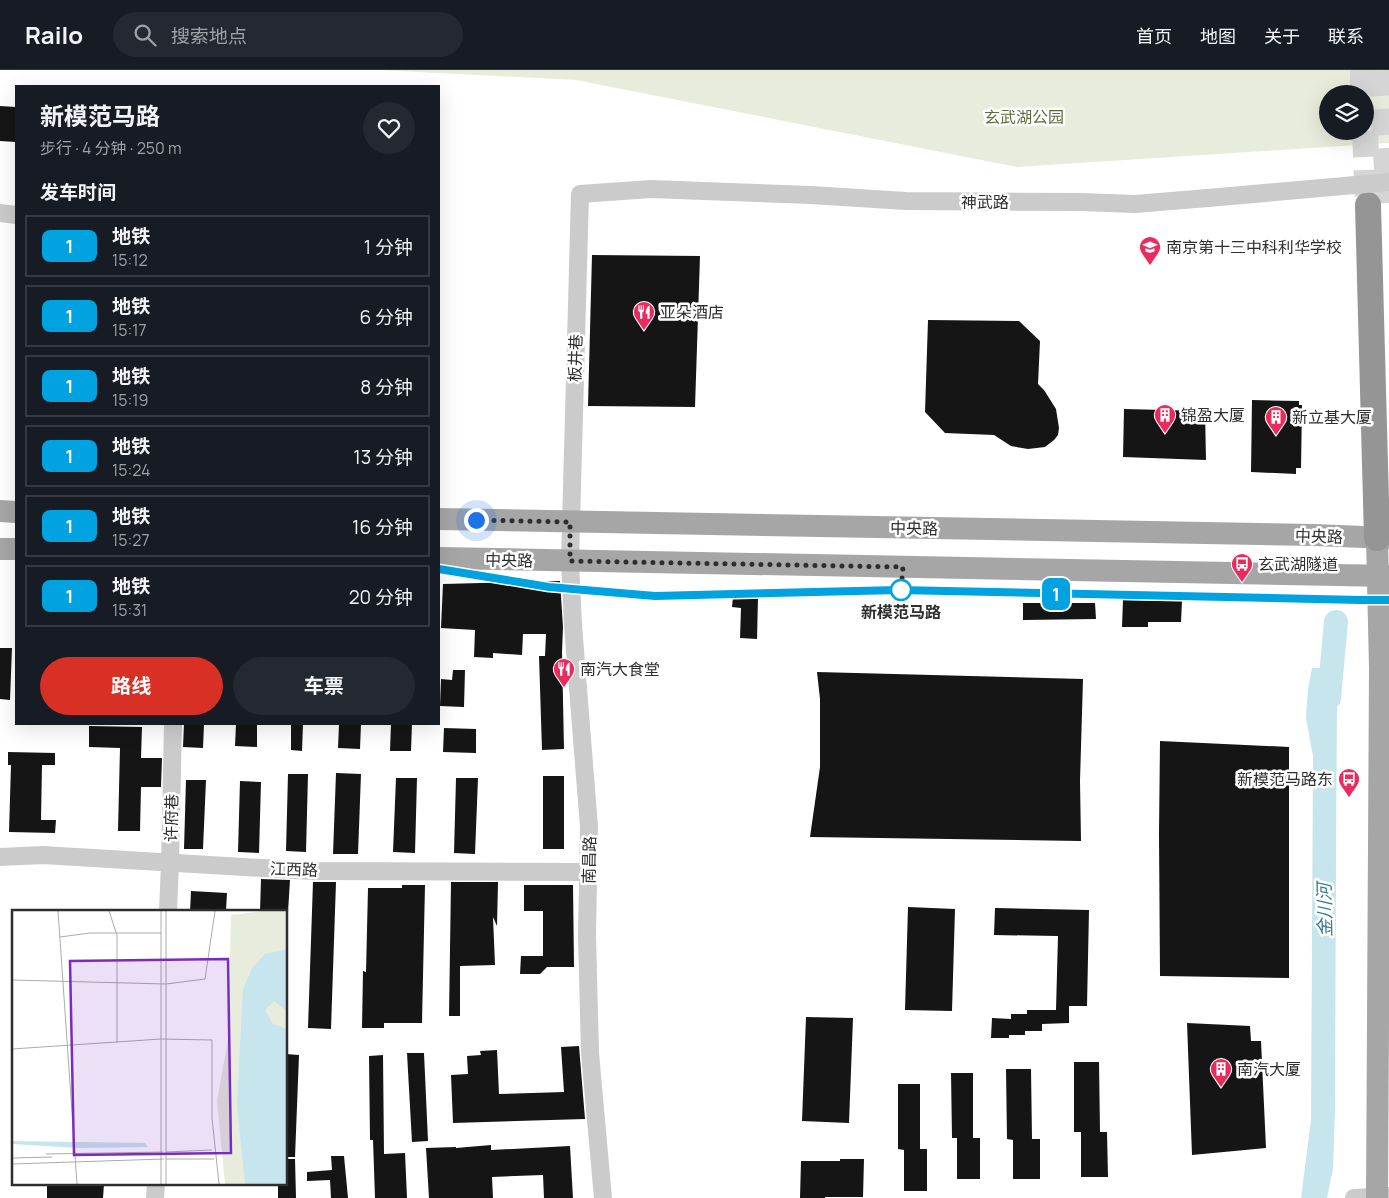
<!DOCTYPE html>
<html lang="zh">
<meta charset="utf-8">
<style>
body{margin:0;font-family:Manrope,"Noto Sans SC",sans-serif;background:#242831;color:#f1f3f6;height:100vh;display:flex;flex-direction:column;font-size:19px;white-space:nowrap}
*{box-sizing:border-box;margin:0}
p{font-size:16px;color:#9ea1a6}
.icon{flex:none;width:28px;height:28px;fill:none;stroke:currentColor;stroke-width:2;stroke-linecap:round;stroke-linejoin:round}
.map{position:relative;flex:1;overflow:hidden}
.panel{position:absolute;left:15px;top:15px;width:425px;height:640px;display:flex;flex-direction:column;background:#171b24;border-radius:0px;box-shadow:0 5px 20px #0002}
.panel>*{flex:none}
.badge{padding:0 10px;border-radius:8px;font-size:18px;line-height:32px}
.tools{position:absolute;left:1319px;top:15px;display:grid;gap:10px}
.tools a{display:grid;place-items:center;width:55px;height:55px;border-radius:50%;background:#171b24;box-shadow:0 5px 20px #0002;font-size:25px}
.you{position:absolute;width:25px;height:25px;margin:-12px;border:4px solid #fff;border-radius:50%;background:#1a73e8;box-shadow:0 0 0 8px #1a73e833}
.map>.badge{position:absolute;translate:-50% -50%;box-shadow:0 0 0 2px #fff}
h2{padding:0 25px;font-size:19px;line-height:45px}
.round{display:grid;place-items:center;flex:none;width:52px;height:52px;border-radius:26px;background:#242831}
.head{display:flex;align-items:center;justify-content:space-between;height:85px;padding:0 25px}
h1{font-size:24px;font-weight:700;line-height:38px}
.button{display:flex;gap:10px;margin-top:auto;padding:10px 25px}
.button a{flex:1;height:58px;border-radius:30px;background:#d93025;color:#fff;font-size:20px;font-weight:700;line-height:58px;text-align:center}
.button a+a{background:#242831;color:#f1f3f6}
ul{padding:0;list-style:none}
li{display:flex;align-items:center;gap:15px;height:62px;margin:0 10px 8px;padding:0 15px;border:2px solid #363941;border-radius:0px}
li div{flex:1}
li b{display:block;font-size:19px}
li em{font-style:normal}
li .badge{min-width:55px;font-weight:700;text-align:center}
header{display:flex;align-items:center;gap:30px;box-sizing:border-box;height:70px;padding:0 25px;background:#171b24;border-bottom:1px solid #363941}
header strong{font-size:24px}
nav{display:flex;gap:28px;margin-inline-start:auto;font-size:18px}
.search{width:350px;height:45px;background:#242831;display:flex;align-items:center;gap:12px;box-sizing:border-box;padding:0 18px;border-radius:28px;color:#9ea1a6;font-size:19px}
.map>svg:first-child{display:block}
</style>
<header>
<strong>Railo</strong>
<div class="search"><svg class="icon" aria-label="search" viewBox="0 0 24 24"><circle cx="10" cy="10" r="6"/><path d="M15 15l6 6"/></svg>搜索地点</div>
<nav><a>首页</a><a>地图</a><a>关于</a><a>联系</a></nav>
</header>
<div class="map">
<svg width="1389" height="1128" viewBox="0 0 1389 1128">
<rect width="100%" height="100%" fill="#fff"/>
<!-- green -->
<path fill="#e8ecdc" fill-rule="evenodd" d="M380,0H1389V73L1017,97L576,10ZM1328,24H1365V61H1328Z"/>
<!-- water -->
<polygon fill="#c7e5ed" points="1339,597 1337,634 1336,785 1335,1038 1333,1099 1327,1128 1301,1128 1311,1050 1313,686 1306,648 1308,619 1312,598"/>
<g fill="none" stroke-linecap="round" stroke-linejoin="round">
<!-- river -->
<polyline stroke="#c7e5ed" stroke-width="24" points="1329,628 1336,552"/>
</g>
<!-- building -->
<g fill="#151515">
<polygon points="0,36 16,37 16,72 0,71"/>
<polygon points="592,185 700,186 695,337 588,336"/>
<polygon points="928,250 1019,251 1040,271 1038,314 1044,320 1056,339 1059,358 1058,365 1054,370 1045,377 1028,379 1011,376 994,365 945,363 925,342"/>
<polygon points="1252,330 1299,331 1299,335 1302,335 1301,398 1296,398 1296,404 1251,402"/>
<polygon points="1124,339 1205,341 1206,390 1123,387"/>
<polygon points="560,511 563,557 562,582 564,679 542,680 539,586 545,586 546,564 523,564 522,585 493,583 493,588 474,587 475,560 441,558 443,514"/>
<polygon points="733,527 758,528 757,569 740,568 741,538 732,537"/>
<polygon points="1123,530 1182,531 1181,552 1148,552 1148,557 1122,557"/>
<polygon points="1023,533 1095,533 1096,549 1023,550"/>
<polygon points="0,578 12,578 10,630 0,629"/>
<polygon points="453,600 465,600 464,637 440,636 441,609 452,610"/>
<polygon points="817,602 1083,609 1080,711 1081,771 810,767 820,697 820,629"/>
<polygon points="184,654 204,654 203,678 183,677"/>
<polygon points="236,654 257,654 257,677 235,676"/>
<polygon points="291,654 303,654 302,681 291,680"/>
<polygon points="339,654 361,654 360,679 338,678"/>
<polygon points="391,654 412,654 411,681 390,681"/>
<polygon points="89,656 142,657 141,688 162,688 161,717 141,717 140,761 118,761 120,678 89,677"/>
<polygon points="444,658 476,659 476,683 443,682"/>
<polygon points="1160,671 1289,677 1289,908 1160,906 1159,764"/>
<polygon points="8,682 55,683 55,695 42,695 41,750 56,750 55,763 9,762 11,695 8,695"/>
<polygon points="336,703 361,704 358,784 333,784"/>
<polygon points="288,704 308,704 306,782 286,781"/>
<rect x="543" y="706" width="21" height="73"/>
<polygon points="396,708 417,708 415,783 393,782"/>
<polygon points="456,708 478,708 475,784 454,783"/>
<polygon points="186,710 206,710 203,779 184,779"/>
<polygon points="240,711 261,712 259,783 238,782"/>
<polygon points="261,809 290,810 288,842 260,842"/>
<polygon points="313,812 336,812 331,959 308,958"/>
<polygon points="451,812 498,812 497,856 493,847 495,895 460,896 460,946 449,946"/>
<polygon points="402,815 425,815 422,953 384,953 384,958 362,958 363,901 366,902 368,818 402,818"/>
<polygon points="524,815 573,815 574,897 547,897 540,904 520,904 521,886 543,886 543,841 524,841"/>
<polygon points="191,821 227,823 226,840 204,839 203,842 190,842"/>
<polygon points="908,837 955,839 952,941 905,940"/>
<polygon points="995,838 1089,840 1087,936 1069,936 1069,953 1042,954 1042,961 1025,961 1025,965 1009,965 1009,968 991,968 992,948 1011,949 1011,944 1027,944 1027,940 1056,940 1058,866 994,865"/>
<polygon points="806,947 853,948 849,1053 802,1051"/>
<polygon points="1187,953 1250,956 1251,971 1261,971 1266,1078 1192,1085"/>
<polygon points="579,976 585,1049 453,1053 451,1005 468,1004 467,986 481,985 480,981 497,980 499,1024 564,1022 561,977"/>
<polygon points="407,983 424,983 428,1071 412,1072"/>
<polygon points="286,984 299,985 295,1087 286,1087"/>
<polygon points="383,985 384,1084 405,1083 407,1128 375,1128 373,1070 370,1070 369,986"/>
<polygon points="1074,992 1099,992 1100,1062 1107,1062 1108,1107 1081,1107 1081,1062 1074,1062"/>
<polygon points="1006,999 1031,999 1032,1069 1040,1069 1040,1109 1013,1109 1013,1070 1007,1069"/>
<polygon points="951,1003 973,1003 973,1068 980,1068 980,1109 957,1109 957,1068 952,1068"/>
<polygon points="898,1014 920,1014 920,1079 927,1079 927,1121 904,1121 904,1080 898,1079"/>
<polygon points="491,1075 491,1080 570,1076 573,1128 544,1128 543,1105 492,1107 493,1128 429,1128 426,1078 456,1077 456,1078"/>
<polygon points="331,1086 344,1086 348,1128 331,1128 330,1110 307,1111 307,1102 332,1100"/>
<polygon points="286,1089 295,1089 296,1128 278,1128 278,1114 286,1114"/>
<polygon points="840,1089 864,1089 863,1127 825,1127 825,1128 800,1128 801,1091 840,1091"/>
<polygon points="47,1114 104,1114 103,1128 47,1128"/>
</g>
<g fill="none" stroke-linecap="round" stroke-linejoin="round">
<!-- highway-tunnel -->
<g stroke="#d5d5d5" stroke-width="26" stroke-dasharray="26 13" stroke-linecap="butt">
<polyline points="1363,0 1363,24"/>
<polyline points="1381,0 1389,133"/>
<polyline points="1365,61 1368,135"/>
</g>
<!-- minor -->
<g stroke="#cbcbcb" stroke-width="18">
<polyline points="0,143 16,145"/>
<polyline points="0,787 43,785 312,801 589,802"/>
<polyline points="168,842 170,793 173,654"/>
<polyline points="155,1128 156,1114"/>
<polyline points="603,1128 590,983 587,865 589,757 573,555 570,491 580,124 651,119 811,125 906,131 1080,132 1135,134 1208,128"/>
<polyline points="1354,1128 1389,1126"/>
</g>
<!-- major -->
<g stroke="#a6a6a6" stroke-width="22">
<polyline points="0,441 16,442"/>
<polyline points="439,449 1314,465 1389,468"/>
<polyline points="1377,468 1380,598 1377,1128"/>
<polyline points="0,479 16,479"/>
<polyline points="439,488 1389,506"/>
</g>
<!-- highway -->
<polyline stroke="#959595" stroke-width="26" points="1368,135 1377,468"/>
<!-- minor-bridge -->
<polyline stroke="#cbcbcb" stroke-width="18" points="1208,128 1389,112"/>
</g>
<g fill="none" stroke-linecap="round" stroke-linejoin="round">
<!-- line casing -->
<g stroke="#fff" stroke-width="11">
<polyline id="line" points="439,499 549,517 655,526 898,520 1361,530 1389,530"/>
</g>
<!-- line -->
<use href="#line" stroke="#00a2df" stroke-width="8"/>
<!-- walk -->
<polyline stroke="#2e2e2e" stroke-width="5" stroke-dasharray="0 9" points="476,450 570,452 570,491 903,497 901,520"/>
</g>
<!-- icons -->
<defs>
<g id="university-pin" transform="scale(1.125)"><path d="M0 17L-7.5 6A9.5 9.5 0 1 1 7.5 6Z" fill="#eb2b5d" stroke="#fff"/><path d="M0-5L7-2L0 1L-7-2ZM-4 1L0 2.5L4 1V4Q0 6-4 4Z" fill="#fff"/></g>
<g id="restaurant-pin" transform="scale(1.125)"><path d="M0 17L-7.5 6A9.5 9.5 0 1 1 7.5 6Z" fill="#eb2b5d" stroke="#fff"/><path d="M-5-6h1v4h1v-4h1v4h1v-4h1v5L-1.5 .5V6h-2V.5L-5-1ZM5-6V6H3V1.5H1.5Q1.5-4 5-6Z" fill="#fff"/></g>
<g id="building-pin" transform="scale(1.125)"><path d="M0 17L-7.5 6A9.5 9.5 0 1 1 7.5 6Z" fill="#eb2b5d" stroke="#fff"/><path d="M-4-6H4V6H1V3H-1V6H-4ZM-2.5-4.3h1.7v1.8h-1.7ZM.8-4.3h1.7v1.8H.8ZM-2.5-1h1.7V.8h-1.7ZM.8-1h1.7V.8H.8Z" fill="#fff"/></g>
<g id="bus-pin" transform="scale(1.125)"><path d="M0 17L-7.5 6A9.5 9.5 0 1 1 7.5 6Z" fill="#eb2b5d" stroke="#fff"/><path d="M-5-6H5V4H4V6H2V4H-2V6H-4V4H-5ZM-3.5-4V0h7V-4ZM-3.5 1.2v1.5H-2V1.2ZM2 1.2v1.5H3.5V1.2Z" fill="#fff"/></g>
</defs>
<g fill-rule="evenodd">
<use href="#university-pin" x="1150" y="177"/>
<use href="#restaurant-pin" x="644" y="242"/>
<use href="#building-pin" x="1165" y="345"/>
<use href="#building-pin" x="1276" y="347"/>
<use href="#bus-pin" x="1242" y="494"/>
<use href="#restaurant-pin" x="564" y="599"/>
<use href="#bus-pin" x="1349" y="709"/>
<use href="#building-pin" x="1221" y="999"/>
</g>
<!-- markers -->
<circle fill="#fff" stroke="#00a2df" stroke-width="2.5" cx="901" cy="520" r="10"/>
<g text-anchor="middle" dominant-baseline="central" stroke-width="5" stroke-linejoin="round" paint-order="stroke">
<!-- park labels -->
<g font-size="16" fill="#5b6c3a" stroke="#fff">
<text x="1024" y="47">玄武湖公园</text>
</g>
<!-- street labels -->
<g font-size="16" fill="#2e2e2e" stroke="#fff">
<text x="985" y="132">神武路</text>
<text transform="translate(575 288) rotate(-88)">板井巷</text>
<text transform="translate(914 458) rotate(1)">中央路</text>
<text transform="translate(1319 466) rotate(2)">中央路</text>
<text transform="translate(509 490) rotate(1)">中央路</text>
<text transform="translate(171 748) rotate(-89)">许府巷</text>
<text transform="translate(589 790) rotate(-89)">南昌路</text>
<text transform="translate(294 799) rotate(2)">江西路</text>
</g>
<!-- poi labels -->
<g font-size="16" fill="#2e2e2e" stroke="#fff" text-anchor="start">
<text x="1166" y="177">南京第十三中科利华学校</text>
<text x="660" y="242">亚朵酒店</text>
<text x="1181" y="345">锦盈大厦</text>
<text x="1292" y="347">新立基大厦</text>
<text x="1258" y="494">玄武湖隧道</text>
<text x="580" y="599">南汽大食堂</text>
<text x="1333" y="709" text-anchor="end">新模范马路东</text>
<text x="1237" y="999">南汽大厦</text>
</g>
<!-- stop labels -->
<g font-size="16" font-weight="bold" fill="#2e2e2e" stroke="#fff">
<text x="901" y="542">新模范马路</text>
</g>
<!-- water labels -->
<g font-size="18" font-style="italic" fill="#377b8c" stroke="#fff">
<text transform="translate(1324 840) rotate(-91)">金川河</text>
</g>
</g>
<!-- overview -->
<g transform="translate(12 840)">
<rect width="275" height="275" fill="#fff"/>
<path d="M251,1H275V274H213L205,191L216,129L219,5Z" fill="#e8ecdc"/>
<path d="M275,39V101L262,91L253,100L261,114L275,119V274H233L225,194L231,79L240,58L253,44ZM0,231L133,233L136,237L66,238L0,234Z" fill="#c7e5ed"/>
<path fill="none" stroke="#ababab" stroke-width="1" d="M46,1L65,274M97,1L105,25V133M154,1V274M48,27L78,23H149M0,70L154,74L193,69L203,1M0,139L149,129L200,130V208L207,274M154,242L200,240M34,244L151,242M0,248L40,247M154,249H202M0,254L152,249M149,274V1"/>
<path fill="#7b2cbf" fill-opacity="0.15" stroke="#7b2cbf" stroke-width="2.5" d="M216,49L219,243L62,245L58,51Z"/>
<rect width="275" height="275" fill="none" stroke="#2e2e2e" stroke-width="2.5"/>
</g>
</svg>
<div class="tools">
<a><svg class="icon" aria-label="layers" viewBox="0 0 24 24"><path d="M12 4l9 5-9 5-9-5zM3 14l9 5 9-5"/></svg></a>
</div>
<div class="you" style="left:476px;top:450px"></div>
<b class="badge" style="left:1056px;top:524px;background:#00a2df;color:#fff">1</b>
<section class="panel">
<div class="head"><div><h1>新模范马路</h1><p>步行 · 4 分钟 · 250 m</p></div><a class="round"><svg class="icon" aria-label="heart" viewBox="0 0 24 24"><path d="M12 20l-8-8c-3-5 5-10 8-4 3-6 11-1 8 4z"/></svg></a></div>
<h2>发车时间</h2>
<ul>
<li><span class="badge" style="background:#00a2df;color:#fff">1</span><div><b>地铁</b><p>15:12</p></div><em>1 分钟</em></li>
<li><span class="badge" style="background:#00a2df;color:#fff">1</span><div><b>地铁</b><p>15:17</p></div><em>6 分钟</em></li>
<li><span class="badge" style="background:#00a2df;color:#fff">1</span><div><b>地铁</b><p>15:19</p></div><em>8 分钟</em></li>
<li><span class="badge" style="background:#00a2df;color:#fff">1</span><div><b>地铁</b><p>15:24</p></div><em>13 分钟</em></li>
<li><span class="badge" style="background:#00a2df;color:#fff">1</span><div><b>地铁</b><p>15:27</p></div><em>16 分钟</em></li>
<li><span class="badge" style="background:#00a2df;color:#fff">1</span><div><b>地铁</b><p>15:31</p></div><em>20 分钟</em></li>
</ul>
<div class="button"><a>路线</a><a>车票</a></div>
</section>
</div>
